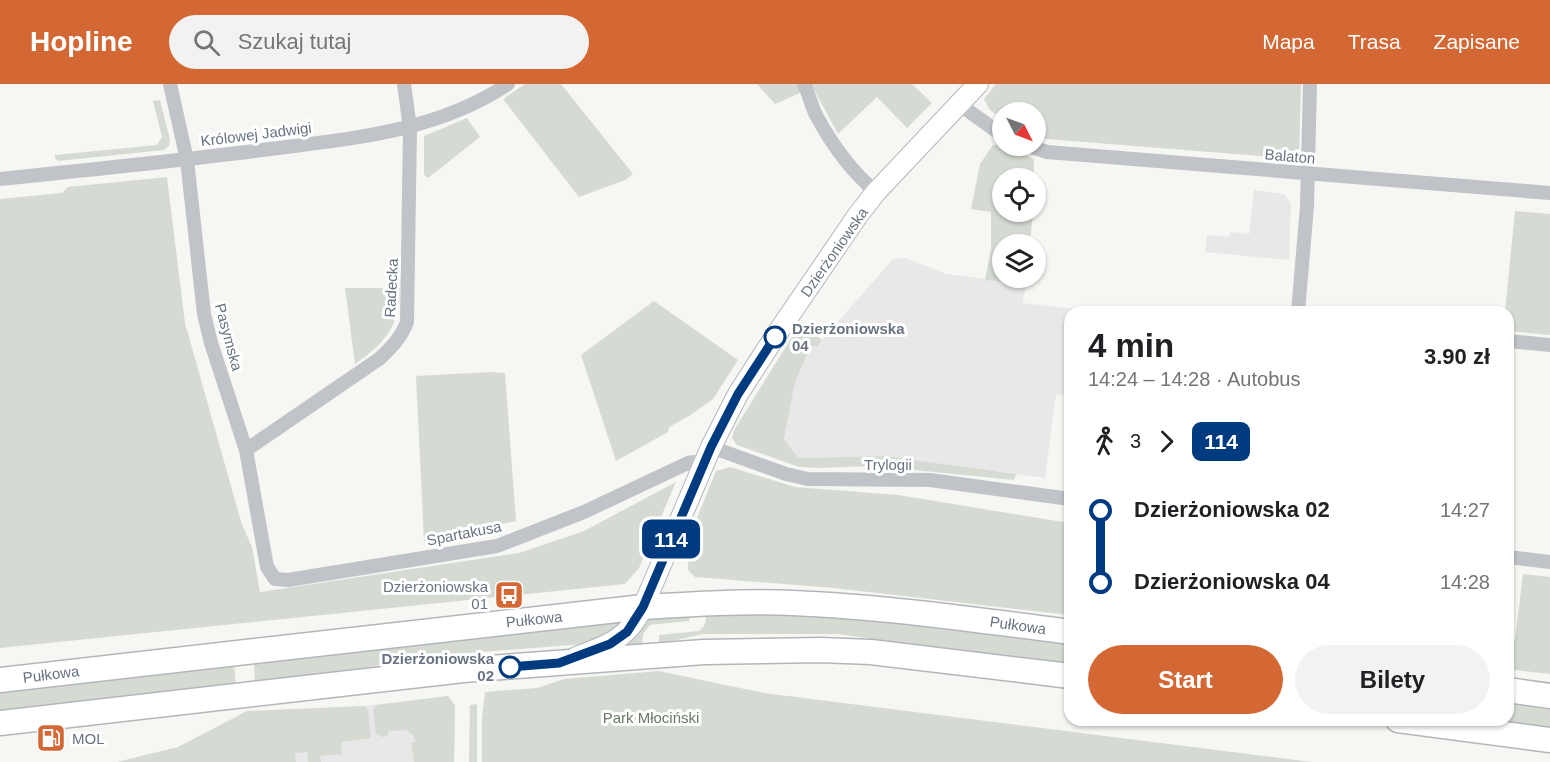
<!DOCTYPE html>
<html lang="pl">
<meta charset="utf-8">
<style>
body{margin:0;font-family:Helvetica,sans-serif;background:#f2f2f2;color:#202124;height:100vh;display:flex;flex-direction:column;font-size:22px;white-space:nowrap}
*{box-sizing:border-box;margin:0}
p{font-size:20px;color:#757577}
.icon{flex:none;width:33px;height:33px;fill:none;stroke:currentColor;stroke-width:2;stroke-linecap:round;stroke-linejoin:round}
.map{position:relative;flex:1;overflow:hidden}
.panel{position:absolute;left:1064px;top:222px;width:450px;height:420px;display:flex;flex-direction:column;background:#fff;border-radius:18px;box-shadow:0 2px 4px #0004}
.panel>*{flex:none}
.badge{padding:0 12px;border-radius:9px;font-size:21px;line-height:39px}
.needle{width:39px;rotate:132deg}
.fabs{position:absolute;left:992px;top:18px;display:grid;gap:12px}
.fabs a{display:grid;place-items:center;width:54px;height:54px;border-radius:50%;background:#fff;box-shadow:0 2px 4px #0004;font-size:30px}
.map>.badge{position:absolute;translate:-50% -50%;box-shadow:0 0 0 3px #fff}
.legs{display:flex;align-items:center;gap:9px;height:66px;padding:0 24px;font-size:20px}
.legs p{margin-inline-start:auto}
.head{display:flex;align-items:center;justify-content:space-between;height:102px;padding:0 24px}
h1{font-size:33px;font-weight:800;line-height:45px}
.action{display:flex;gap:12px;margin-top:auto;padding:12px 24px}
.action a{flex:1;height:69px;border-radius:36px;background:#d46835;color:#fff;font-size:24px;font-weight:800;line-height:69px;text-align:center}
.action a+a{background:#f2f2f2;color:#202124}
ul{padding:0 24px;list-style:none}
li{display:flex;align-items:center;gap:21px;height:72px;font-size:22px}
li i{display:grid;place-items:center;width:9px;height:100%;margin:0 8px;background:currentColor}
li i::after{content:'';width:15px;height:15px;margin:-8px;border:4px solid;border-radius:50%;background:#fff}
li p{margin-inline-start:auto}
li:first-child i{background:linear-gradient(#0000 50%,currentColor 0)}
li:last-child i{background:linear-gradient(currentColor 50%,#0000 0)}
header{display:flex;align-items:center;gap:36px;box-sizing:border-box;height:84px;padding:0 30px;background:#d46835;color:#fff}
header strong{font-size:28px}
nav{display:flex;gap:33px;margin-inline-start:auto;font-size:21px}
.search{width:420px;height:54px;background:#f2f2f2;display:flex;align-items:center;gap:15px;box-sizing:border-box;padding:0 21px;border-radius:33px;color:#757577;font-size:22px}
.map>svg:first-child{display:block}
</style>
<header>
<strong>Hopline</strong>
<div class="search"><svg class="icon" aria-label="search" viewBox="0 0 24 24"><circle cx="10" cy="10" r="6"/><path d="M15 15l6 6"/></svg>Szukaj tutaj</div>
<nav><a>Mapa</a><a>Trasa</a><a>Zapisane</a></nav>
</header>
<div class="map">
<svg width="1550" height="678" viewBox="0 0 1550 678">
<rect width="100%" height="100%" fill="#f6f6f3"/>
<!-- built -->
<g fill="#e7e8e7">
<polygon points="1254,106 1284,110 1291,119 1289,176 1205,168 1207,151 1229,153 1230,148 1249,150"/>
<polygon points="905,174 946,190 1027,200 1022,219 1074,225 1073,228 1070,228 1069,260 1063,311 1056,310 1045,394 885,372 798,374 784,355 795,298 811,261 817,262 893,175"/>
<polygon points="448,612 455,622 454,678 287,678 281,626 364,622"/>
</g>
<!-- green -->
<g fill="#d5dbd3">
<polygon points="525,0 561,0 633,90 625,96 579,113 503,15"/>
<polygon points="757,0 800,0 800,9 775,20"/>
<polygon points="811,0 912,0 932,19 907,44 877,13 838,50"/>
<polygon points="996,0 1301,0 1299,72 1297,75 1047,55 1035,52 1035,28 1002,28 1002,36 989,25 984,15"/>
<polygon points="160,16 170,56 169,62 164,66 58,77 55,74 55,71 157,61 162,53 153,17"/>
<polygon points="467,34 480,53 428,94 424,91 424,52"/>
<polygon points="1000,60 1034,75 1034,94 1002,94 1002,128 1033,128 1030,160 1002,160 1002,194 1027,194 1027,200 985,196 991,164 991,128 971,125 980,80 993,61"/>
<polygon points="167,93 185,239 242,441 252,463 260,508 519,469 584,447 676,398 639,484 625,500 0,564 0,115 62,109 68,103"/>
<polygon points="1515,127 1550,130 1550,251 1508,247 1508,228 1505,228"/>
<path d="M345,204H400C400,242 384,260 355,280Z"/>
<polygon points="654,217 738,276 713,315 689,332 669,343 668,348 616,377 581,271"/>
<polygon points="797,245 809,245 822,256 817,263 811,262 795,298 784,355 798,374 885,372 1016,390 1014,396 874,382 819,384 799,383 737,361 732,354 734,346"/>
<polygon points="491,288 505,289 516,437 424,457 416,292"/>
<polygon points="730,383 795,403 898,411 1069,439 1069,531 834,504 695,493 688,486 689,454 716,387"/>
<polygon points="1523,490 1550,493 1550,590 1508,585 1508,555 1515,556"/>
<path d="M747,528L867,534L1069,558V583L838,550H703L659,560V551L699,547C706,542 706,538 706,529Z"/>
<polygon points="690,530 689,537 650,541 643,550 642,561 623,561 647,535"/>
<polygon points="616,537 621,540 619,548 584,560 418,573 332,591 255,601 254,576"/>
<polygon points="234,578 236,603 0,630 0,605"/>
<polygon points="659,587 764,609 1312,678 482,678 482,635 485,608 537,604 564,595"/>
<polygon points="448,612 455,622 454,678 414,678 411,659 415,658 413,651 406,646 389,647 387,652 382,653 376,650 373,625 377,621"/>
<polygon points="1508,617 1550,622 1550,647 1469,636 1508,636"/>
<polygon points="477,620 477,678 469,678 470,621"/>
<polygon points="364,622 368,626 371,654 341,658 342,670 320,672 321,678 308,678 307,668 295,669 296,678 117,678 178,663 247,627"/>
</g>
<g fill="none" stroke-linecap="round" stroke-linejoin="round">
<!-- secondary casing -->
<g stroke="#b3b7bb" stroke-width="22">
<path id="secondary" d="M576,573C608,561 627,556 643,523L711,363L738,310L776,251L858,131L876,108L978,0"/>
</g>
<!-- highway casing -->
<g stroke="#b3b6b9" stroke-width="27">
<g id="highway">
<path d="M0,596L643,523C693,520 743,517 793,519C886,523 978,536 1070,548"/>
<polyline points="1508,606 1550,612"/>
<polyline points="1398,636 1550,656"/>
<polyline points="0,639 463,586 704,568 820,566 871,568 1070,592"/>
</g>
</g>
<!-- street -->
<g stroke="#c0c3c7" stroke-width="14">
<polyline points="170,0 187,76 204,230 211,259 246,366 267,483 275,495 288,496 497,462 584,428 688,379 694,378 702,382"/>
<path d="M804,0C809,10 811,21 816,31C831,59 852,88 876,108"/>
<polyline points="959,20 1002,51"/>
<polyline points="1029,62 1047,68 1550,109"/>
<path d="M0,95C88,86 176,77 263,66C347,55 435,49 508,0"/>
<polyline points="1298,228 1307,122 1310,0"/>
<polyline points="1508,257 1550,261"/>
<polyline points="711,363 786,390 808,395 930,396 1070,415"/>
<path d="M246,366L379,275C391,264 401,254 407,238L410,44L404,0"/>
<polyline points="1508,473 1550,478"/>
</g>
<!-- secondary -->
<use href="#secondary" stroke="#fff" stroke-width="20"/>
<!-- highway -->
<use href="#highway" stroke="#fff" stroke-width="24"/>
</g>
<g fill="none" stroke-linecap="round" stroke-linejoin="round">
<!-- line-1 casing -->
<g stroke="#fff" stroke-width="14">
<polyline id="line-1" points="510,583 559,579 610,560 627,548 643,523 711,363 738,310 775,253"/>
</g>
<!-- line-1 -->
<use href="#line-1" stroke="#003b80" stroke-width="9"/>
</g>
<!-- icons -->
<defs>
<g id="bus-square" transform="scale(1.5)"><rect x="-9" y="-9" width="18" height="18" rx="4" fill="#d46835" stroke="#fff"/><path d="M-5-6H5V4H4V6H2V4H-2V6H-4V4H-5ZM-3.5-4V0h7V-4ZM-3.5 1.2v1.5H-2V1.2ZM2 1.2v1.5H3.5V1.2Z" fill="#fff"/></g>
<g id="fuel-square" transform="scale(1.5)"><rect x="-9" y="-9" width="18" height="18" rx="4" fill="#d46835" stroke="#fff"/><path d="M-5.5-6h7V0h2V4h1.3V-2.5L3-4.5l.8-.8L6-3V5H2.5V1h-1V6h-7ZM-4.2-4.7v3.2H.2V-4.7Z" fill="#fff"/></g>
</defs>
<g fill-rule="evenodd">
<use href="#bus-square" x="509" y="511"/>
<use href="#fuel-square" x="51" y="654"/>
</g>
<!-- markers -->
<g fill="#fff" stroke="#003b80" stroke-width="3">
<circle cx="775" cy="253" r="10"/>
<circle cx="510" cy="583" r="10"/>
</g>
<g text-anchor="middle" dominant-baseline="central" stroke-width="6" stroke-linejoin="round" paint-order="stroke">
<!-- street labels -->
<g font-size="15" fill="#687482" stroke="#fff">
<text transform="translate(256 50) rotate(-7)">Królowej Jadwigi</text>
<text transform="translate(1290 72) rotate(5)">Balaton</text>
<text transform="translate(834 168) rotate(-55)">Dzierżoniowska</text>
<text transform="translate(391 204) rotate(-87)">Radecka</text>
<text transform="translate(229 253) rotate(75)">Pasymska</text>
<text x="888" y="380">Trylogii</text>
<text transform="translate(464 449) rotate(-11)">Spartakusa</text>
<text transform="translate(534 535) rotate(-6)">Pułkowa</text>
<text transform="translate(1018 541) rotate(8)">Pułkowa</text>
<text transform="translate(51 590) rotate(-7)">Pułkowa</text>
</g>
<!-- stop labels -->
<g font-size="15" font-weight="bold" fill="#687482" stroke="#fff" text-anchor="start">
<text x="792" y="244">Dzierżoniowska<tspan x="792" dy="17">04</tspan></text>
<text x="494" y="574" text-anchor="end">Dzierżoniowska<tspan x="494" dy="17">02</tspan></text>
</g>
<!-- poi labels -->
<g font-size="15" fill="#687482" stroke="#fff" text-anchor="end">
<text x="488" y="502">Dzierżoniowska<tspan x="488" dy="17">01</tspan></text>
<text x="72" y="654" text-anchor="start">MOL</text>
</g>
<!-- park labels -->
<g font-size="15" fill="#687a66" stroke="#fff">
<text x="651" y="633">Park Młociński</text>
</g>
</g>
</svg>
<div class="fabs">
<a><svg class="needle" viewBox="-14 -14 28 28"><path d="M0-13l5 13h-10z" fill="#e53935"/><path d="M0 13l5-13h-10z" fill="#757577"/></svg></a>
<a><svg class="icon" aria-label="locate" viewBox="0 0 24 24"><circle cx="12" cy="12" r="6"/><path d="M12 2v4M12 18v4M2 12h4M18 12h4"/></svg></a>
<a><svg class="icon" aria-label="layers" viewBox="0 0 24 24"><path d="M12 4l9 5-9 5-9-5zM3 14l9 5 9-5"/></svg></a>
</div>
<b class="badge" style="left:671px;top:455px;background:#003b80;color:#fff">114</b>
<section class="panel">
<div class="head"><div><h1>4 min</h1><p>14:24 – 14:28 · Autobus</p></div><b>3.90 zł</b></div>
<div class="legs"><svg class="icon" aria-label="walk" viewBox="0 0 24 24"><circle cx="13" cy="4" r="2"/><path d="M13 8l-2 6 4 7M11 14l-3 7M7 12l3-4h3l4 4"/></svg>3<svg class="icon" aria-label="forward" viewBox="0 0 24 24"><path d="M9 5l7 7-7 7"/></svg><b class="badge" style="background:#003b80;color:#fff">114</b></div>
<ul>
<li><i style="color:#003b80"></i><b>Dzierżoniowska 02</b><p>14:27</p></li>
<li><i style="color:#003b80"></i><b>Dzierżoniowska 04</b><p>14:28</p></li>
</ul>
<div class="action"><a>Start</a><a>Bilety</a></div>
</section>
</div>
